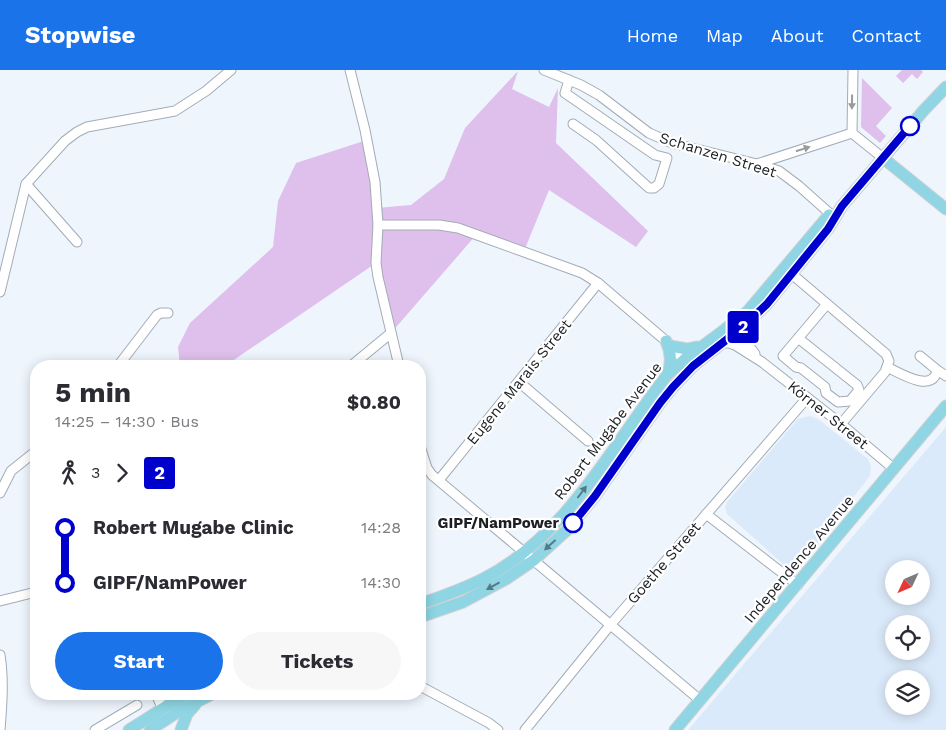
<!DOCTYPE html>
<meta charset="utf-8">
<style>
body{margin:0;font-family:"Work Sans",sans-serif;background:#f7f7f7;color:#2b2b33;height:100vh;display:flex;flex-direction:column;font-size:19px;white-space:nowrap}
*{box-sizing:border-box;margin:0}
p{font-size:16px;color:#7c7c81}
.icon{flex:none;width:28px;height:28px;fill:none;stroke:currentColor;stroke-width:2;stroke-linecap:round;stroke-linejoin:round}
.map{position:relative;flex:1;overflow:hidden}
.side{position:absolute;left:30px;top:290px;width:396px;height:340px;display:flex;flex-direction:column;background:#fff;border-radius:20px;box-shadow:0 2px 12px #0003}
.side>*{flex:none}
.badge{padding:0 10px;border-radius:4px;font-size:18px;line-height:32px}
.needle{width:32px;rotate:226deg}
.controls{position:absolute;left:885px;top:490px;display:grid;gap:10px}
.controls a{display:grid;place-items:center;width:45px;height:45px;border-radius:50%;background:#fff;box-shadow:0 2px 12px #0003;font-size:25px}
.map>.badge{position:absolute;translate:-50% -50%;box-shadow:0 0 0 2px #fff}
.legs{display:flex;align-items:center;gap:8px;height:55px;padding:0 25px;font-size:16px}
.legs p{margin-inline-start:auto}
.summary{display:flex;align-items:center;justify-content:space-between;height:85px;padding:0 25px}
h1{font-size:28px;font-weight:700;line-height:38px}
.action{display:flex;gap:10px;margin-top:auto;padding:10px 25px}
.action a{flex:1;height:58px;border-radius:30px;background:#1a73e8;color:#fff;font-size:20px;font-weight:700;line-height:58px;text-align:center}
.action a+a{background:#f7f7f7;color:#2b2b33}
ul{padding:0 25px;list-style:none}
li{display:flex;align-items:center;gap:18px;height:55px;font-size:19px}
li i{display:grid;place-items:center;width:8px;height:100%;margin:0 6px;background:currentColor}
li i::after{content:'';width:12px;height:12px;margin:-6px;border:4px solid;border-radius:50%;background:#fff}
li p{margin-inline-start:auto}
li:first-child i{background:linear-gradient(#0000 50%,currentColor 0)}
li:last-child i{background:linear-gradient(currentColor 50%,#0000 0)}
header{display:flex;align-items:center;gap:30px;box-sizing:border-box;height:70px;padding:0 25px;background:#1a73e8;color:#fff}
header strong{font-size:24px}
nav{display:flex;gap:28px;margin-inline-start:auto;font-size:18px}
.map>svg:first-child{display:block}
</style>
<header>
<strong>Stopwise</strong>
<nav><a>Home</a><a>Map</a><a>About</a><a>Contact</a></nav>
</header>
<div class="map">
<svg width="946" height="660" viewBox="0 0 946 660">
<rect width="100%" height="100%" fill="#eef5fd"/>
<!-- built -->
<g fill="#dbeafa" fill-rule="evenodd">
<polygon points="810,346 818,349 868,389 871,397 870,406 800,495 795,498 789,497 784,495 727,444 725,437 727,432 798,349"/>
<path d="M946,357V660H688L733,607ZM894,499H921V526H894ZM894,554H921V581H894ZM894,609H921V636H894Z"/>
</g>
<!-- green -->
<g fill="#dfbfeb">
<polygon points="902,0 921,0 923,2 917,9 912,4 903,13 896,6"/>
<polygon points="518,1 512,19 549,37 558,18 556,73 648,161 636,177 549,120 524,181 476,165 391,263 376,193 225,296 180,296 178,277 190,253 273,177 278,131 296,93 367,70 377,138 411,135 444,109 465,58"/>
<polygon points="862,8 892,38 876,56 886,66 880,73 861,57"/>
</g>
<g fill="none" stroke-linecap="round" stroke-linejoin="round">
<!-- minor casing -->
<g stroke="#a3acb5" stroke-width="11">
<g id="minor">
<polyline points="350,0 365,60 375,112 378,155 376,193 378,207 399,296"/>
<polyline points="544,0 581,15 599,25 649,63 672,73 757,94 779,101 799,116 835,148"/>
<polyline points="569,10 565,23 655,85 667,88 659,114 654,118 649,118 596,70 573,54"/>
<polyline points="852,63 853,0"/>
<polyline points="852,63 883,88"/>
<polyline points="757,94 852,63"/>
<polyline points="26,114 77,172"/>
<polyline points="378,155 439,155 458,158 582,203 598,213 666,271 684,290 690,292"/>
<polyline points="787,200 886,284 889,291 885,302 841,354"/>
<polyline points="0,222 26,114 65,71 77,62 87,57 175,41 206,21 231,0"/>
<polyline points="744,256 744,269 755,284"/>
<polyline points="798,268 857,315 859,320 850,331 838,332 826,323 825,317 801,298 796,297 783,286 827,234"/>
<polyline points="721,273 729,273 735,275 762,292 841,354 894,399"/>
<polyline points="118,296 157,245 161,243 168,243"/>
<polyline points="351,296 391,263"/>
<path d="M887,297C900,303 933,324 937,300L920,286"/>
<polyline points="937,300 946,306"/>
<polyline points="519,312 588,371"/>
<polyline points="420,376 427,398 432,405 700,630"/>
<polyline points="439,410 598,213"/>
<polyline points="0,423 11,401 36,381"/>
<polyline points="706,444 798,515"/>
<polyline points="0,531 36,522"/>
<path d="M0,585C4,610 2,635 0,660"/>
<polyline points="420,616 489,653 498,660"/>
<polyline points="156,624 160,633 167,643"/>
<polyline points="95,660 137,635"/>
<polyline points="525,660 611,554 807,328"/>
</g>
</g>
<!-- major casing -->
<g stroke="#d2d2d3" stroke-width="13">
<g id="major">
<polyline points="883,88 946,139"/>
<path d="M666,271C671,282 672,294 667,305"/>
<polyline points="670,276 687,279 697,277"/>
<path d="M420,534C441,527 463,519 483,509C567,466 612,376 667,305L684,290L719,264L748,241L829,145"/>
<polyline points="420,547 463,532 506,509 534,490 566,461 595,426 660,333 673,317 693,296 744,256 767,234 828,159 842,136 924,40 946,17"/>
<polyline points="129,660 186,624"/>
<polyline points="150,660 179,641 212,624"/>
<polyline points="181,660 187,644 195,635"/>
<polyline points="675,660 946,336"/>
</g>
</g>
<!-- minor -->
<use href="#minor" stroke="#fff" stroke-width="9"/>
<!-- major -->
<use href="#major" stroke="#8fd5e3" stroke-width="11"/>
</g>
<!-- one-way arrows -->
<defs><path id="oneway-solid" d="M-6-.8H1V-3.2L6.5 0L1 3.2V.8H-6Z" transform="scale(1.25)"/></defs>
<g fill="#999a9c">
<use href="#oneway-solid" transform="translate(852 32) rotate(91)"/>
<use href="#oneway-solid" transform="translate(803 79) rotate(-18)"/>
</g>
<g fill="#567a83">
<use href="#oneway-solid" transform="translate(582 422) rotate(-53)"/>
<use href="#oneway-solid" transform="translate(550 475) rotate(138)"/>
<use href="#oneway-solid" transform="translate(493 516) rotate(151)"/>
</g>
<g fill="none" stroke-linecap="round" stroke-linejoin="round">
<!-- line-1 casing -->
<g stroke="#fff" stroke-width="11">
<polyline id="line-1" points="573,453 595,426 660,333 673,317 693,296 744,256 767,234 828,159 842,136 910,56"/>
</g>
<!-- line-1 -->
<use href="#line-1" stroke="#0000cd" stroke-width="8"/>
</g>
<!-- markers -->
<g fill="#fff" stroke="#0000cd" stroke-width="2.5">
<circle cx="910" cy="56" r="9"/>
<circle cx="573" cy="453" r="9"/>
</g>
<g text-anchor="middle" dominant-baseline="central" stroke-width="4.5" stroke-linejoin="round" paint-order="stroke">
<!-- street labels -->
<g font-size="15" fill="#1c1f23" stroke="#fff">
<text transform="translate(718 85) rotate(17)">Schanzen Street</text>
<text transform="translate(519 312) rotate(-51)">Eugene Marais Street</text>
<text transform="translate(828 345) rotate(39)">Körner Street</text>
<text transform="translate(608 361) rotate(-53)">Robert Mugabe Avenue</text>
<text transform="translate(799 489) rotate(-50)">Independence Avenue</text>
<text transform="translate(664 493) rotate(-49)">Goethe Street</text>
</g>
<!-- stop labels -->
<g font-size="15" font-weight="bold" fill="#1c1f23" stroke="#fff" text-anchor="end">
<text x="559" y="453">GIPF/NamPower</text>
</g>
</g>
</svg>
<div class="controls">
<a><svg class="needle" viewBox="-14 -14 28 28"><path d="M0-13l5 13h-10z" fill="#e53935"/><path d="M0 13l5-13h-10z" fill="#7c7c81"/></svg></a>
<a><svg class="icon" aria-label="locate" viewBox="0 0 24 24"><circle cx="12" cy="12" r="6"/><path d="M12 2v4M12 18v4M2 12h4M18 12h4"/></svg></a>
<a><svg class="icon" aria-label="layers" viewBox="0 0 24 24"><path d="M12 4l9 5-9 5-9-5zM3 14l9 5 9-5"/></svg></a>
</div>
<b class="badge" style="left:743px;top:257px;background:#0000cd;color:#fff">2</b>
<section class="side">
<div class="summary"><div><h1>5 min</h1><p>14:25 – 14:30 · Bus</p></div><b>$0.80</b></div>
<div class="legs"><svg class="icon" aria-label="walk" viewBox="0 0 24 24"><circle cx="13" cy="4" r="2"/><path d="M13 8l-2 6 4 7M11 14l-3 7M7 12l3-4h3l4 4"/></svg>3<svg class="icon" aria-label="forward" viewBox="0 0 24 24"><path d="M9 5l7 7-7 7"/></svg><b class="badge" style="background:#0000cd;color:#fff">2</b></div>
<ul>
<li><i style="color:#0000cd"></i><b>Robert Mugabe Clinic</b><p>14:28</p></li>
<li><i style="color:#0000cd"></i><b>GIPF/NamPower</b><p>14:30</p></li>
</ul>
<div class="action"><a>Start</a><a>Tickets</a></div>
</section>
</div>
